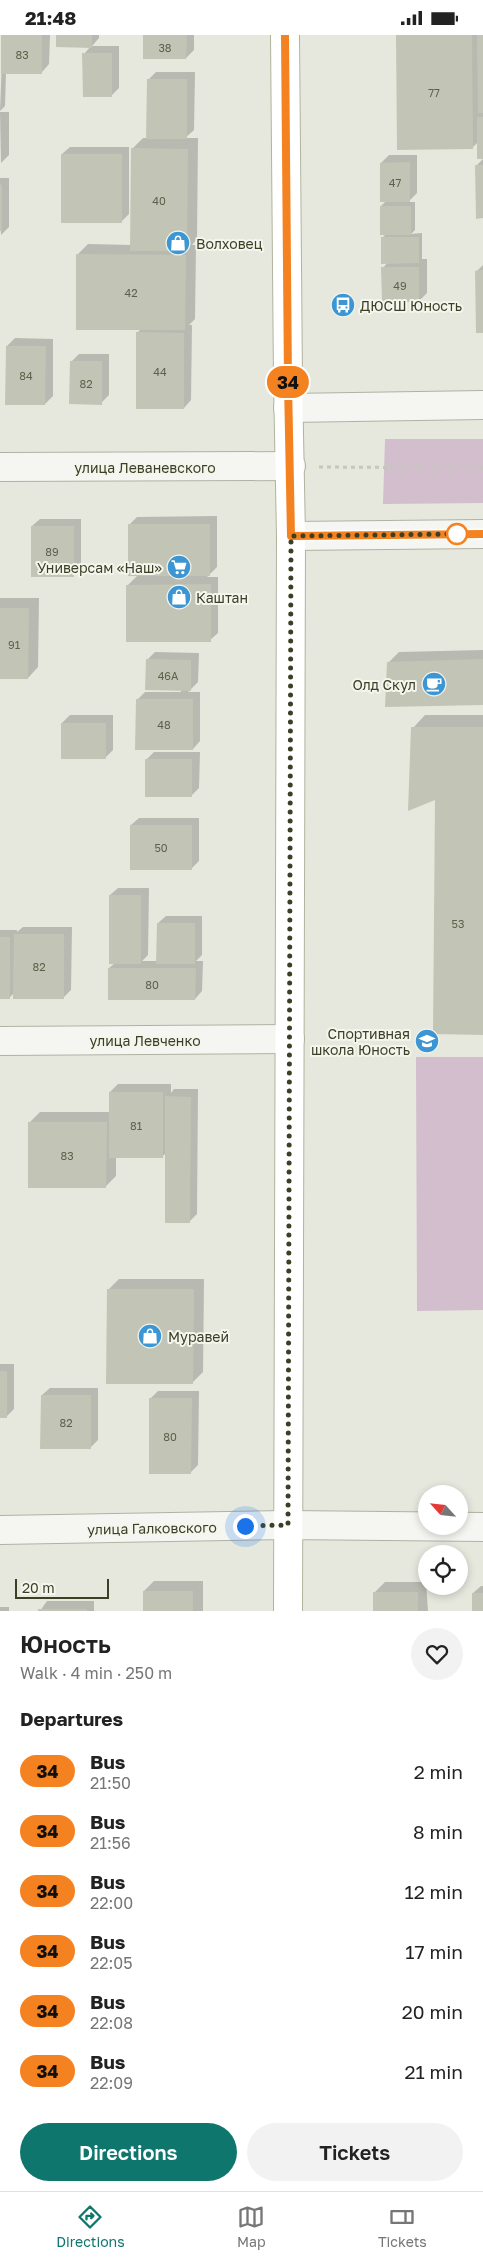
<!DOCTYPE html>
<meta charset="utf-8">
<style>
body{margin:0;font-family:"Golos Text",sans-serif;background:#f2f2f2;color:#222;height:100vh;display:flex;flex-direction:column;font-size:19px;white-space:nowrap}
*{box-sizing:border-box;margin:0}
p{font-size:16px;color:#767676}
.icon{flex:none;width:28px;height:28px;fill:none;stroke:currentColor;stroke-width:2;stroke-linecap:round;stroke-linejoin:round}
.map{position:relative;height:1576px;overflow:hidden}
.panel{display:flex;flex-direction:column;background:#fff;flex:1}
.panel>*{flex:none}
.badge{padding:0 10px;border-radius:16px;font-size:18px;line-height:32px}
.needle{width:32px;rotate:297deg}
.buttons{position:absolute;left:418px;top:1450px;display:grid;gap:10px}
.buttons a{display:grid;place-items:center;width:50px;height:50px;border-radius:50%;background:#fff;box-shadow:0 2px 8px #0003;font-size:25px}
.scale{position:absolute;left:15px;bottom:12px;width:94px;box-sizing:border-box;padding-left:5px;border:2px solid #3b3f26;border-top:0;font-size:14px;line-height:18px;white-space:nowrap;color:#3b3f26;-webkit-text-stroke:4px #f4f6ed;paint-order:stroke}
.you{position:absolute;width:25px;height:25px;margin:-12px;border:4px solid #fff;border-radius:50%;background:#1a73e8;box-shadow:0 0 0 8px #1a73e833}
.map>.badge{position:absolute;translate:-50% -50%;box-shadow:0 0 0 2px #fff}
h2{padding:0 20px;font-size:19px;line-height:45px}
.round{display:grid;place-items:center;flex:none;width:52px;height:52px;border-radius:26px;background:#f2f2f2}
.head{display:flex;align-items:center;justify-content:space-between;height:85px;padding:0 20px}
h1{font-size:24px;font-weight:600;line-height:38px}
.cta{display:flex;gap:10px;margin-top:auto;padding:10px 20px}
.cta a{flex:1;height:58px;border-radius:30px;background:#0f766e;color:#fff;font-size:20px;font-weight:600;line-height:58px;text-align:center}
.cta a+a{background:#f2f2f2;color:#222}
ul{padding:0;list-style:none}
li{display:flex;align-items:center;gap:15px;height:60px;padding:0 20px}
li div{flex:1}
li b{display:block;font-size:19px}
li em{font-style:normal}
li .badge{min-width:55px;font-weight:700;text-align:center}
.status{display:flex;justify-content:space-between;align-items:center;height:35px;padding:0 25px;background:#fff;direction:ltr}
.status svg{height:14px;fill:currentColor}
.tab-bar{display:flex;justify-content:space-around;align-items:center;height:70px;border-top:1px solid #e0e0e0;background:#fff;font-size:14px;color:#767676}
.tab-bar a{display:grid;justify-items:center;gap:2px}
.tab-bar .active{color:#0f766e}
.map>svg:first-child{display:block}
</style>
<div class="status"><b>21:48</b><svg viewBox="0 0 49 12"><path d="M0 12V9h3v3zM5 12V6h3v6zM10 12V3h3v9zM15 12V0h3v12zM26 1h20v11H26zM47 4h2v5h-2z"/></svg></div>
<div class="map">
<svg width="483" height="1576" viewBox="0 0 483 1576">
<rect width="100%" height="100%" fill="#e6e8de"/>
<!-- green -->
<g fill="#d2becc">
<polygon points="385,404 483,404 483,468 383,469"/>
<polygon points="416,1022 483,1022 483,1275 417,1276"/>
</g>
<!-- shadow -->
<g fill="#0003">
<polygon points="3,0 50,0 49,29 42,37 6,37 5,71 0,76"/>
<polygon points="57,0 99,0 99,3 92,11 119,11 119,53 111,61 84,19 91,11"/>
<polygon points="144,0 194,0 194,15 186,23"/>
<polygon points="397,0 483,0 483,123 478,107 472,113"/>
<polygon points="156,37 195,37 194,95 185,103 198,103 197,204 192,210 196,210 195,284 189,290 192,290 191,365 184,373 137,298 141,294 77,220 88,209 132,210 132,114 143,103 147,103 148,45"/>
<polygon points="0,77 9,77 9,120 1,128"/>
<polygon points="70,112 129,112 129,179 121,187 62,119"/>
<polygon points="389,120 417,120 417,158 408,167 415,167 415,195 411,199 422,198 422,224 427,224 427,258 419,266 383,233 388,227 382,203 386,199 381,171 386,166 381,128"/>
<polygon points="483,124 483,182 476,131"/>
<polygon points="0,143 9,143 9,192 1,200"/>
<polygon points="483,230 483,297 477,236"/>
<polygon points="15,303 53,304 53,361 45,369 7,311"/>
<polygon points="79,319 109,319 109,360 101,368 71,327"/>
<polygon points="217,481 217,532 207,542 218,542 218,598 210,605 128,550 138,540 129,490 137,482"/>
<polygon points="40,484 81,484 81,533 73,541 32,491"/>
<polygon points="0,563 39,563 38,632 28,643 0,643"/>
<polygon points="483,615 483,669 388,628 399,617"/>
<polygon points="155,617 199,618 198,647 188,657 200,657 200,706 193,714 137,665 145,657 181,657 181,654 147,625"/>
<polygon points="70,680 113,680 113,715 105,723 62,688"/>
<polygon points="425,680 483,680 483,998 436,763 413,693"/>
<polygon points="154,717 200,717 199,753 191,761 146,725"/>
<polygon points="139,783 199,783 199,826 191,834 131,790"/>
<polygon points="118,853 149,853 148,920 142,926 158,926 158,888 166,881 202,881 202,920 196,926 203,926 202,956 195,964 109,933 115,928 110,860"/>
<polygon points="23,892 72,892 71,955 63,963 15,957 9,963 0,963 0,895 17,895 17,897"/>
<polygon points="118,1049 171,1049 171,1058 174,1054 198,1054 197,1179 189,1187 166,1118 162,1122 116,1121 116,1141 106,1151 29,1088 40,1077 110,1077 110,1057"/>
<polygon points="119,1244 204,1244 203,1337 192,1348 108,1255"/>
<polygon points="0,1329 14,1329 14,1374 6,1382 0,1382"/>
<polygon points="50,1353 98,1353 98,1405 90,1413 42,1360"/>
<polygon points="158,1356 199,1356 198,1430 190,1438 151,1363"/>
<polygon points="154,1546 203,1546 203,1576 144,1576 144,1556"/>
<polygon points="385,1547 426,1547 428,1576 374,1576 374,1558"/>
<polygon points="481,1551 483,1551 483,1576 473,1576 473,1558"/>
<polygon points="47,1566 94,1566 94,1576 40,1576"/>
<rect x="0" y="1572" width="9" height="4"/>
</g>
<!-- building -->
<g fill="#c2c5b5">
<rect x="1" y="0" width="41" height="39"/>
<polygon points="56,0 92,0 92,13 56,12"/>
<polygon points="143,0 187,0 186,24 143,24"/>
<polygon points="396,0 472,0 473,114 397,115"/>
<polygon points="477,0 483,0 483,78 478,78"/>
<polygon points="82,18 112,18 112,62 83,62"/>
<polygon points="147,44 187,44 187,104 146,104"/>
<rect x="477" y="82" width="6" height="42"/>
<polygon points="131,113 188,114 187,216 130,216"/>
<rect x="61" y="119" width="61" height="69"/>
<polygon points="410,127 410,167 380,167 380,128"/>
<polygon points="475,130 483,130 483,183 476,184"/>
<rect x="0" y="150" width="2" height="46"/>
<rect x="380" y="171" width="31" height="29"/>
<polygon points="381,202 419,202 419,228 381,229"/>
<polygon points="76,219 186,220 185,295 76,295"/>
<polygon points="381,232 419,232 419,267 382,267"/>
<polygon points="483,235 483,298 476,298 475,236"/>
<polygon points="136,297 184,298 184,374 136,374"/>
<polygon points="6,311 46,311 45,370 5,370"/>
<polygon points="70,326 102,326 102,370 69,369"/>
<rect x="128" y="489" width="82" height="52"/>
<rect x="31" y="491" width="43" height="51"/>
<polygon points="211,549 211,607 126,607 126,550"/>
<polygon points="0,573 29,573 28,644 0,644"/>
<polygon points="146,624 191,625 191,656 145,655"/>
<polygon points="483,624 483,670 385,672 387,627"/>
<polygon points="136,664 193,664 193,715 135,715"/>
<rect x="61" y="688" width="45" height="36"/>
<polygon points="411,692 483,692 483,1000 433,999 435,765 408,776"/>
<rect x="145" y="724" width="47" height="38"/>
<rect x="130" y="790" width="62" height="45"/>
<rect x="109" y="860" width="32" height="69"/>
<polygon points="157,888 195,888 195,929 156,929"/>
<polygon points="14,899 64,899 64,964 13,964"/>
<rect x="0" y="902" width="10" height="62"/>
<polygon points="108,933 196,933 195,965 108,965"/>
<rect x="109" y="1057" width="54" height="66"/>
<polygon points="165,1061 191,1062 190,1188 165,1188"/>
<polygon points="28,1087 107,1087 106,1153 28,1153"/>
<polygon points="107,1254 194,1254 193,1349 106,1349"/>
<rect x="0" y="1336" width="7" height="47"/>
<polygon points="41,1360 91,1360 91,1414 40,1414"/>
<polygon points="149,1363 192,1363 191,1439 149,1439"/>
<rect x="143" y="1556" width="50" height="20"/>
<rect x="373" y="1557" width="45" height="19"/>
<rect x="472" y="1558" width="11" height="18"/>
<rect x="38" y="1574" width="49" height="2"/>
</g>
<g fill="none" stroke-linecap="round" stroke-linejoin="round">
<!-- minor casing -->
<g stroke="#afb2a3" stroke-width="30">
<g id="minor">
<polyline points="288,373 483,370"/>
<polyline points="0,432 291,431"/>
<polyline points="291,501 483,499"/>
<polyline points="0,1006 290,1004"/>
<polyline points="0,1495 288,1490 483,1492"/>
</g>
</g>
<!-- major casing -->
<g stroke="#b0b49d" stroke-width="30">
<polyline id="major" points="285,0 288,347 291,501 288,1576"/>
</g>
<!-- path -->
<polyline stroke="#c5c6bc" stroke-width="3" stroke-dasharray="4 4" stroke-linecap="butt" points="319,432 483,433"/>
<!-- minor -->
<use href="#minor" stroke="#f5f6f1" stroke-width="28"/>
<!-- major -->
<use href="#major" stroke="#fff" stroke-width="28"/>
</g>
<g fill="none" stroke-linecap="round" stroke-linejoin="round">
<!-- line casing -->
<g stroke="#fff" stroke-width="11">
<polyline id="line" points="285,0 288,347 291,501 483,499"/>
</g>
<!-- line -->
<use href="#line" stroke="#f58220" stroke-width="8"/>
<!-- walk -->
<polyline stroke="#3b3f26" stroke-width="5" stroke-dasharray="0 9" points="245,1491 288,1490 291,501 457,499"/>
</g>
<!-- icons -->
<defs>
<g id="shop-disc" transform="scale(1.25)"><circle r="9.5" fill="#3c96d3" stroke="#f4f6ed"/><path d="M-5-2.5h2.3a2.7 3.5 0 0 1 5.4 0H5L5.5 6h-11ZM-1.5-2.5h3a1.5 2.3 0 0 0-3 0Z" fill="#fff"/></g>
<g id="bus-disc" transform="scale(1.25)"><circle r="9.5" fill="#3c96d3" stroke="#f4f6ed"/><path d="M-5-6H5V4H4V6H2V4H-2V6H-4V4H-5ZM-3.5-4V0h7V-4ZM-3.5 1.2v1.5H-2V1.2ZM2 1.2v1.5H3.5V1.2Z" fill="#fff"/></g>
<g id="supermarket-disc" transform="scale(1.25)"><circle r="9.5" fill="#3c96d3" stroke="#f4f6ed"/><path d="M-6-5.5h2.5l.6 2H6L4.5 2H-2.5L-4.4-4H-6ZM-1.5 3.2a1.3 1.3 0 1 0 .1 0ZM3 3.2a1.3 1.3 0 1 0 .1 0Z" fill="#fff"/></g>
<g id="cafe-disc" transform="scale(1.25)"><circle r="9.5" fill="#3c96d3" stroke="#f4f6ed"/><path d="M-5.5-4.5H6V0H3Q3 3.5 0 3.5H-2.5Q-5.5 3.5-5.5 0ZM3-3.2v2h1.7v-2ZM-6 4.5H4V6H-6Z" fill="#fff"/></g>
<g id="school-disc" transform="scale(1.25)"><circle r="9.5" fill="#3c96d3" stroke="#f4f6ed"/><path d="M0-5L7-2L0 1L-7-2ZM-4 1L0 2.5L4 1V4Q0 6-4 4Z" fill="#fff"/></g>
</defs>
<g fill-rule="evenodd">
<use href="#shop-disc" x="178" y="208"/>
<use href="#bus-disc" x="343" y="270"/>
<use href="#supermarket-disc" x="179" y="532"/>
<use href="#shop-disc" x="179" y="562"/>
<use href="#cafe-disc" x="434" y="649"/>
<use href="#school-disc" x="427" y="1006"/>
<use href="#shop-disc" x="150" y="1301"/>
</g>
<!-- markers -->
<circle fill="#fff" stroke="#f58220" stroke-width="2.5" cx="457" cy="499" r="10"/>
<g text-anchor="middle" dominant-baseline="central" stroke-width="4" stroke-linejoin="round" paint-order="stroke">
<!-- number labels -->
<g font-size="11" fill="#5d604a">
<text x="165" y="12">38</text>
<text x="22" y="19">83</text>
<text x="434" y="57">77</text>
<text x="395" y="147">47</text>
<text x="159" y="165">40</text>
<text x="400" y="250">49</text>
<text x="131" y="257">42</text>
<text x="160" y="336">44</text>
<text x="26" y="340">84</text>
<text x="86" y="348">82</text>
<text x="52" y="516">89</text>
<text x="14" y="609">91</text>
<text x="168" y="640">46А</text>
<text x="164" y="689">48</text>
<text x="161" y="812">50</text>
<text x="458" y="888">53</text>
<text x="39" y="931">82</text>
<text x="152" y="949">80</text>
<text x="136" y="1090">81</text>
<text x="67" y="1120">83</text>
<text x="66" y="1387">82</text>
<text x="170" y="1401">80</text>
</g>
<!-- poi labels -->
<g font-size="14" fill="#3b3f26" stroke="#f4f6ed" text-anchor="start">
<text x="196" y="208">Волховец</text>
<text x="360" y="270">ДЮСШ Юность</text>
<text x="162" y="532" text-anchor="end">Универсам «Наш»</text>
<text x="196" y="562">Каштан</text>
<text x="416" y="649" text-anchor="end">Олд Скул</text>
<text x="410" y="998" text-anchor="end">Спортивная<tspan x="410" dy="16">школа Юность</tspan></text>
<text x="168" y="1301">Муравей</text>
</g>
<!-- street labels -->
<g font-size="14" fill="#3b3f26" stroke="#f4f6ed">
<text x="145" y="432">улица Леваневского</text>
<text x="145" y="1005">улица Левченко</text>
<text transform="translate(152 1493) rotate(-1)">улица Галковского</text>
</g>
</g>
</svg>
<div class="buttons">
<a><svg class="needle" viewBox="-14 -14 28 28"><path d="M0-13l5 13h-10z" fill="#e53935"/><path d="M0 13l5-13h-10z" fill="#767676"/></svg></a>
<a><svg class="icon" aria-label="locate" viewBox="0 0 24 24"><circle cx="12" cy="12" r="6"/><path d="M12 2v4M12 18v4M2 12h4M18 12h4"/></svg></a>
</div>
<div class="scale">20 m</div>
<div class="you" style="left:245px;top:1491px"></div>
<b class="badge" style="left:288px;top:347px;background:#f58220;color:#111">34</b>
</div>
<section class="panel">
<div class="head"><div><h1>Юность</h1><p>Walk · 4 min · 250 m</p></div><a class="round"><svg class="icon" aria-label="heart" viewBox="0 0 24 24"><path d="M12 20l-8-8c-3-5 5-10 8-4 3-6 11-1 8 4z"/></svg></a></div>
<h2>Departures</h2>
<ul>
<li><span class="badge" style="background:#f58220;color:#111">34</span><div><b>Bus</b><p>21:50</p></div><em>2 min</em></li>
<li><span class="badge" style="background:#f58220;color:#111">34</span><div><b>Bus</b><p>21:56</p></div><em>8 min</em></li>
<li><span class="badge" style="background:#f58220;color:#111">34</span><div><b>Bus</b><p>22:00</p></div><em>12 min</em></li>
<li><span class="badge" style="background:#f58220;color:#111">34</span><div><b>Bus</b><p>22:05</p></div><em>17 min</em></li>
<li><span class="badge" style="background:#f58220;color:#111">34</span><div><b>Bus</b><p>22:08</p></div><em>20 min</em></li>
<li><span class="badge" style="background:#f58220;color:#111">34</span><div><b>Bus</b><p>22:09</p></div><em>21 min</em></li>
</ul>
<div class="cta"><a>Directions</a><a>Tickets</a></div>
</section>
<nav class="tab-bar">
<a class="active"><svg class="icon" aria-label="directions" viewBox="0 0 24 24"><path d="M12 3l9 9-9 9-9-9zM9 14v-3h6M13 9l2 2-2 2"/></svg>Directions</a>
<a><svg class="icon" aria-label="map" viewBox="0 0 24 24"><path d="M3 6l6-2 6 2 6-2v14l-6 2-6-2-6 2zM9 4v14M15 6v14"/></svg>Map</a>
<a><svg class="icon" aria-label="tickets" viewBox="0 0 24 24"><path d="M3 7h18v10H3zM15 7v10"/></svg>Tickets</a>
</nav>
